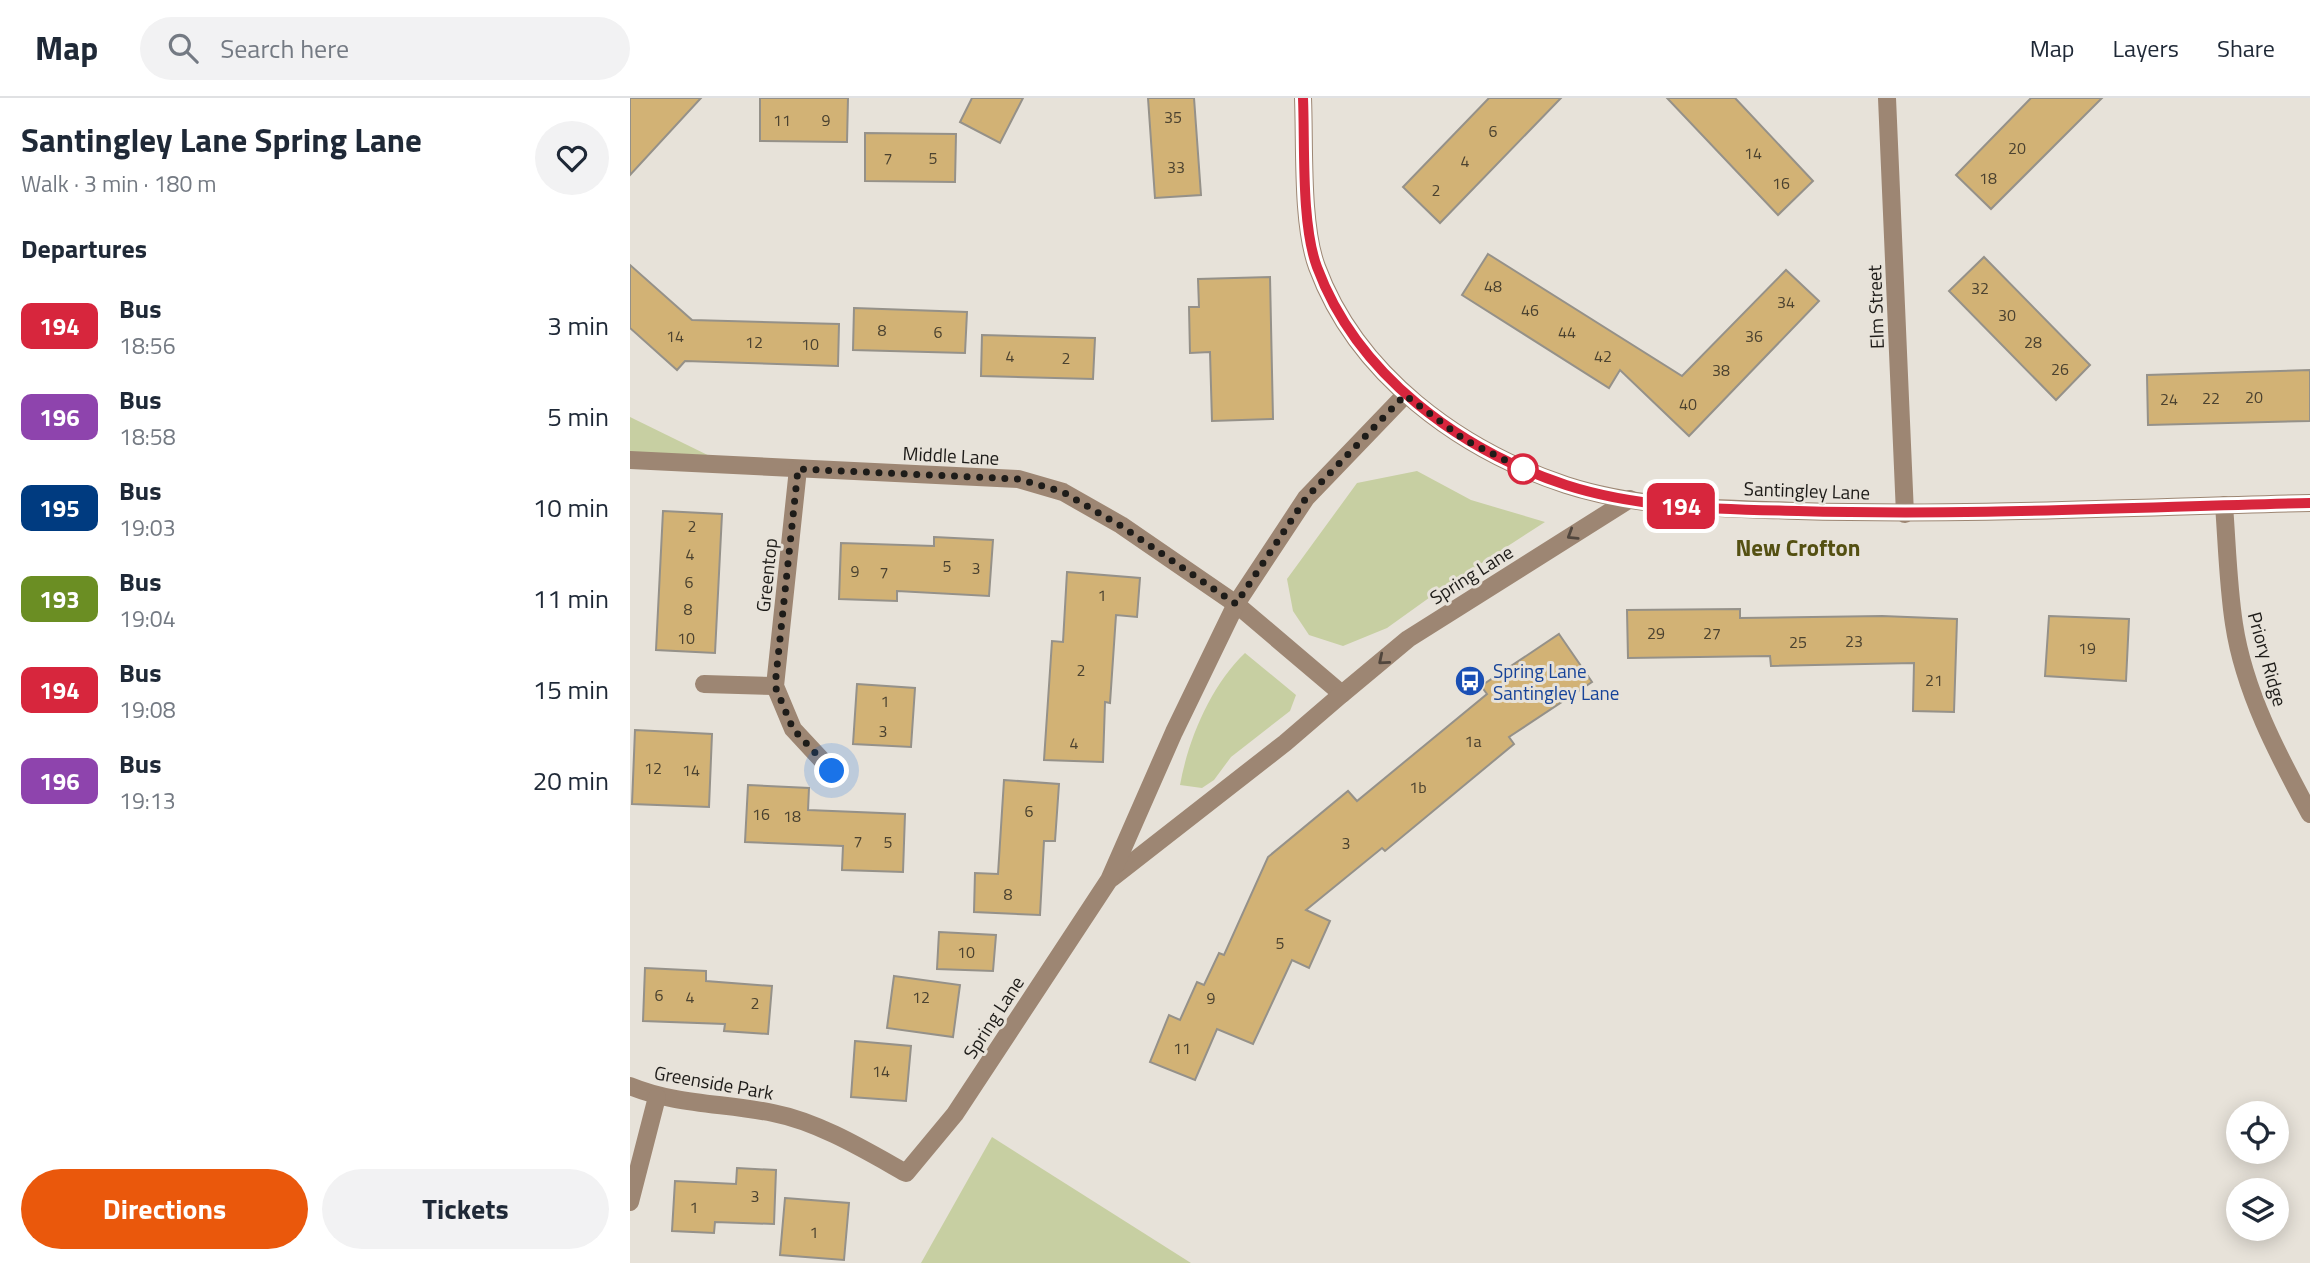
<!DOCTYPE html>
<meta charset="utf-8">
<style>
body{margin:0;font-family:"Titillium Web",sans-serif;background:#f2f2f3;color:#1f2937;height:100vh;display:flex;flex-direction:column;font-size:26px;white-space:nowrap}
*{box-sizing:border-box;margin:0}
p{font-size:23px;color:#747a83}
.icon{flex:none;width:38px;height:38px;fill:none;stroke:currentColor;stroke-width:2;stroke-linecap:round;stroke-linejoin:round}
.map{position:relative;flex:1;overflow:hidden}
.details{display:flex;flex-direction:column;background:#fff;width:630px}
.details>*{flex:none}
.badge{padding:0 14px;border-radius:10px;font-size:24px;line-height:46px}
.tools{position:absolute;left:1596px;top:1003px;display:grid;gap:14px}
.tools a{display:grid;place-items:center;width:63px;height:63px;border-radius:50%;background:#fff;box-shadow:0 4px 18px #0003;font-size:35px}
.you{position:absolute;width:35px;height:35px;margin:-18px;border:5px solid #fff;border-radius:50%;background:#1a73e8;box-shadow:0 0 0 10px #1a73e833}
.map>.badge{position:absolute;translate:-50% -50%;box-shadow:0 0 0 4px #fff}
h2{padding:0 21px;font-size:26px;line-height:63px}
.round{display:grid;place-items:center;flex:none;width:74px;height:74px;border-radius:37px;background:#f2f2f3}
.head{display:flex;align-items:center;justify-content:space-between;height:119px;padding:0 21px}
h1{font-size:33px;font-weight:700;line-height:52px}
.action{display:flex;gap:14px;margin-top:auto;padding:14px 21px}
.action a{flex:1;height:80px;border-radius:42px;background:#ea580c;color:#fff;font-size:28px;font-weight:700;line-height:80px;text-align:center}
.action a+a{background:#f2f2f3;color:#1f2937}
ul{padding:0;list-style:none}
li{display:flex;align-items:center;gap:21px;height:91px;padding:0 21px}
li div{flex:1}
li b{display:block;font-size:26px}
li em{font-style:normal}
li .badge{min-width:77px;font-weight:700;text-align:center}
header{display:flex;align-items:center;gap:42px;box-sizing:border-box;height:98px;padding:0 35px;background:#fff;border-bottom:2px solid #e0e1e3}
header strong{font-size:33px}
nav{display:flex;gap:38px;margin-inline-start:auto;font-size:24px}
.search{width:490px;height:63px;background:#f2f2f3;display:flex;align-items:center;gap:18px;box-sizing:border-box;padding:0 24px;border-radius:38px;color:#747a83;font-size:26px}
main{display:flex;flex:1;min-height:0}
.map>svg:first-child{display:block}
</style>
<header>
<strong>Map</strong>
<div class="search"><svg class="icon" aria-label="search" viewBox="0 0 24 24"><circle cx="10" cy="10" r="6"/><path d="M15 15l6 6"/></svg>Search here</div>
<nav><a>Map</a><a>Layers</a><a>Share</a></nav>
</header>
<main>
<section class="details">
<div class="head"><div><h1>Santingley Lane Spring Lane</h1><p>Walk · 3 min · 180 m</p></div><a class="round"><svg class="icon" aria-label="heart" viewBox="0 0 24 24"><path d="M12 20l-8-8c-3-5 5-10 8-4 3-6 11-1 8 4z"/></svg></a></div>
<h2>Departures</h2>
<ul>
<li><span class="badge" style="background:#d7263d;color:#fff">194</span><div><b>Bus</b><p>18:56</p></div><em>3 min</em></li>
<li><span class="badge" style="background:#8e44ad;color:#fff">196</span><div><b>Bus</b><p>18:58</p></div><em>5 min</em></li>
<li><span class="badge" style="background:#003b80;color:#fff">195</span><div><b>Bus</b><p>19:03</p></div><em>10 min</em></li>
<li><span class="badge" style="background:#6b8e23;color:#fff">193</span><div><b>Bus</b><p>19:04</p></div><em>11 min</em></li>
<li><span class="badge" style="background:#d7263d;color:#fff">194</span><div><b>Bus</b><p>19:08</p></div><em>15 min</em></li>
<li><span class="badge" style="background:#8e44ad;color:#fff">196</span><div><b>Bus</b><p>19:13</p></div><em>20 min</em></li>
</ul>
<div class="action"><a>Directions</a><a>Tickets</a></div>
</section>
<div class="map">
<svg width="1680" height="1165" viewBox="0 0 1680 1165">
<rect width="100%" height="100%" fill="#e7e2d9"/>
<!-- green -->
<g fill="#c7cfa2">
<polygon points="0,319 98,367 0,362"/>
<polygon points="787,373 841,402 915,424 810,492 757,530 713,548 679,537 663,513 657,481 727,385"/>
<path d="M615,555L666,597L660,613L601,659L584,682L572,690L550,687C558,642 581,587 615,555Z"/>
<polygon points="362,1039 561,1165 291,1165"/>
</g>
<!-- building -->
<g fill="#d2b275" stroke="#959189" stroke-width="2">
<polygon points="0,0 71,0 0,77"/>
<polygon points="130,0 218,0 217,44 130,43"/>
<polygon points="342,0 393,0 370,45 330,24"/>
<polygon points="518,0 564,0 571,97 525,100"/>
<polygon points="859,0 931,0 810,125 773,89"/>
<polygon points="1037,0 1105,0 1183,83 1148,117"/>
<polygon points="1401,0 1472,0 1361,111 1326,77"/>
<polygon points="235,35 326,36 325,84 235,83"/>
<polygon points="858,156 1052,278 1156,172 1189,203 1059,338 990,272 979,290 832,197"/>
<polygon points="1354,159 1460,267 1426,302 1319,193"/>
<polygon points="0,167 62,222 209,226 208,268 55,263 47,272 0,230"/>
<polygon points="640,179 643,321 582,323 580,254 560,255 559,209 569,209 568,181"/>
<polygon points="224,210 337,214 335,255 223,252"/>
<polygon points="352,237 465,240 463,281 351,278"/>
<polygon points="1680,272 1680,323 1518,327 1517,277"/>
<polygon points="33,413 92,416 85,555 26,552"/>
<polygon points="304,439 363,442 359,498 267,493 267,503 209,501 211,445 304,448"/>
<polygon points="437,474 510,480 507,519 486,517 480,605 475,604 473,664 414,662 422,543 433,544"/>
<polygon points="1110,511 1110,520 1252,518 1327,521 1324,614 1283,613 1284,565 1141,568 1140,558 998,560 997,512"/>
<polygon points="1419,518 1499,521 1496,583 1415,578"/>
<polygon points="929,536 962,584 879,639 884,646 755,753 752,750 676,812 700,823 679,870 662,862 623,946 587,931 565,982 520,964 539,917 550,922 567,884 574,887 589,855 594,857 638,759 718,693 727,703 857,596 851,588"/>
<polygon points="227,586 285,590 281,649 223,646"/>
<polygon points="5,632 82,636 79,709 2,706"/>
<polygon points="374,682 429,686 425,743 414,743 410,817 344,814 345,775 368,776"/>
<polygon points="118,687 179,690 178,712 275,716 273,774 212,772 213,748 115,744"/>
<polygon points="309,834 366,837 363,873 307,871"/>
<polygon points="15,870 76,873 76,883 142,888 138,936 94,933 95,926 13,923"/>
<polygon points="264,878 330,887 323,939 257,930"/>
<polygon points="225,943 281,948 276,1003 221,999"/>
<polygon points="107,1070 146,1072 144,1126 85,1124 84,1135 42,1133 45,1083 106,1086"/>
<polygon points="155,1100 219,1105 214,1162 150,1157"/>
</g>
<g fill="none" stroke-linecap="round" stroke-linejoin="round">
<!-- minor -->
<g stroke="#9d8673" stroke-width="18">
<path d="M673,0C675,48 671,126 687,169C727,277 830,352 936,387C1010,411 1091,410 1168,413C1339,418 1509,409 1680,405"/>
<polyline points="1257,0 1275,416"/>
<polyline points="0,362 388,381 433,394 491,427 606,506 712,596 778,541 1000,401"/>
<polyline points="168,371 145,588 163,631 202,673"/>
<path d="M1594,407C1597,446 1598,487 1604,526C1614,593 1648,657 1680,716"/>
<polyline points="74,586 145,588"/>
<polyline points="482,780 655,645 712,596"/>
<path d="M0,988C46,1007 95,1005 143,1015C189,1024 235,1052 276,1075L325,1016L479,782L544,634L606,506L676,400L775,297"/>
<polyline points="0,1104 27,999"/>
</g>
</g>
<!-- one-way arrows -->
<defs><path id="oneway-chevron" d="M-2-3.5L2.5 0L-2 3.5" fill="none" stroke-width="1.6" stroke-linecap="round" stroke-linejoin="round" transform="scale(1.75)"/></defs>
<g stroke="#51463d">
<use href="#oneway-chevron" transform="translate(942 437) rotate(148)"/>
<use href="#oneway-chevron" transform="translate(753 562) rotate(140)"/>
</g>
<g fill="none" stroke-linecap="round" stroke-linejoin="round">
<!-- line casing -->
<g stroke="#fff" stroke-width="16">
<path id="line" d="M673,0C675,48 671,126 687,169C727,277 830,352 936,387C1010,411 1091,411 1168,413C1339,418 1509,409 1680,405"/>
</g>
<!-- line -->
<use href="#line" stroke="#d7263d" stroke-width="10"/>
<!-- walk -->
<polyline stroke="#1e1c19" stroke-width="7" stroke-dasharray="0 12.6" points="202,673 163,631 145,588 168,371 388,381 433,394 491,428 606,506 676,400 775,297 835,342 893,371"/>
</g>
<!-- icons -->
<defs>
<g id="bus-disc" transform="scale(1.575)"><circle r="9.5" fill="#1a4fb4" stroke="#e7e2d9"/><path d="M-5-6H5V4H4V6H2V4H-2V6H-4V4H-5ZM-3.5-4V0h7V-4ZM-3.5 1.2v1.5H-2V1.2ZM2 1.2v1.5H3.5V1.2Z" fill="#fff"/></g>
</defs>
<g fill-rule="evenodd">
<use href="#bus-disc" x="840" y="583"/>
</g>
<!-- markers -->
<circle fill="#fff" stroke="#d7263d" stroke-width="3.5" cx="893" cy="371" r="14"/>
<g text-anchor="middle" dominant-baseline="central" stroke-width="6" stroke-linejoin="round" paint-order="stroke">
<!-- number labels -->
<g font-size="16" fill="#4b4230">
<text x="543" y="19">35</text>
<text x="152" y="22">11</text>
<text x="196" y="22">9</text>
<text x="863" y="33">6</text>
<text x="1387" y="50">20</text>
<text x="1123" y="55">14</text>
<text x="258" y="60">7</text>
<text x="303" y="60">5</text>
<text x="835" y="63">4</text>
<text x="546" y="69">33</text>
<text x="1358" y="80">18</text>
<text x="1151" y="85">16</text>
<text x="806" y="92">2</text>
<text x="863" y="188">48</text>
<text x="1350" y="190">32</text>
<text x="1156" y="204">34</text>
<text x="900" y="212">46</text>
<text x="1377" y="217">30</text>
<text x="252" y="232">8</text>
<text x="308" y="234">6</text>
<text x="937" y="234">44</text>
<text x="45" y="238">14</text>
<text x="1124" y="238">36</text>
<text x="124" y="244">12</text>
<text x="1403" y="244">28</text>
<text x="180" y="246">10</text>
<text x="380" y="258">4</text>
<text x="973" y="258">42</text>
<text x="436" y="260">2</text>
<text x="1430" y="271">26</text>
<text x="1091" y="272">38</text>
<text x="1624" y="299">20</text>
<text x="1581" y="300">22</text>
<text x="1539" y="301">24</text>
<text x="1058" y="306">40</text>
<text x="62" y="428">2</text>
<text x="60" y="456">4</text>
<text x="317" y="468">5</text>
<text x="346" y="470">3</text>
<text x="225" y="473">9</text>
<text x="254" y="474">7</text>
<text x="59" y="484">6</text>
<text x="472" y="497">1</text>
<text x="58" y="511">8</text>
<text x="1026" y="535">29</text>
<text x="1082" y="535">27</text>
<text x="56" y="540">10</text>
<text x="1224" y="543">23</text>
<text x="1168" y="544">25</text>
<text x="1457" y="550">19</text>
<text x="451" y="572">2</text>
<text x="1304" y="582">21</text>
<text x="255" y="603">1</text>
<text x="253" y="633">3</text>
<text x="843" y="643">1a</text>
<text x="444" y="645">4</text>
<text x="23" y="670">12</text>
<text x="61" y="672">14</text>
<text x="788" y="689">1b</text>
<text x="399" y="713">6</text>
<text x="131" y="716">16</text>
<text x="162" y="718">18</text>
<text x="228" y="743">7</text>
<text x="258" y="744">5</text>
<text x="716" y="745">3</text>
<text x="378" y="796">8</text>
<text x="650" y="845">5</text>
<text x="336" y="854">10</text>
<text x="29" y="897">6</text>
<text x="60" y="899">4</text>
<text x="291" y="899">12</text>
<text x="581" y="900">9</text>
<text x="125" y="905">2</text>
<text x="552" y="950">11</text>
<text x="251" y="973">14</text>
<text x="125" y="1098">3</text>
<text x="64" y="1109">1</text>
<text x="184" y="1134">1</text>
</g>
<!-- street labels -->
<g font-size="19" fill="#1e1c19" stroke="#e7e2d9">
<text transform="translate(1245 209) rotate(-92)">Elm Street</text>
<text transform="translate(321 357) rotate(3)">Middle Lane</text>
<text transform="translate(1177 392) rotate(2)">Santingley Lane</text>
<text transform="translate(841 476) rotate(-32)">Spring Lane</text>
<text transform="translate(136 477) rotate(-84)">Greentop</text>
<text transform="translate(1638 561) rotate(74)">Priory Ridge</text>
<text transform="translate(363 919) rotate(-57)">Spring Lane</text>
<text transform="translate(84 984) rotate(10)">Greenside Park</text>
</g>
<!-- transit labels -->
<g font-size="19" fill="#164399" stroke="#e7e2d9" text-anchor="start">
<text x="863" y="572">Spring Lane<tspan x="863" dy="22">Santingley Lane</tspan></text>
</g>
<!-- quarter labels -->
<g font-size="23" font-weight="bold" fill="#545012" stroke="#e7e2d9">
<text x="1168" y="449">New Crofton</text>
</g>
</g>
</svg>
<div class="tools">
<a><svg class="icon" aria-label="locate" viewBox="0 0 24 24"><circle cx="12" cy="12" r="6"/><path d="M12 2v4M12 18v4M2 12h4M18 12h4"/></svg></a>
<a><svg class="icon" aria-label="layers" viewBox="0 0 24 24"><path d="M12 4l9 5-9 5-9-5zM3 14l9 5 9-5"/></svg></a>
</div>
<div class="you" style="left:202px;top:673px"></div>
<b class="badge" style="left:1051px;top:408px;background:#d7263d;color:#fff">194</b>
</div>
</main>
